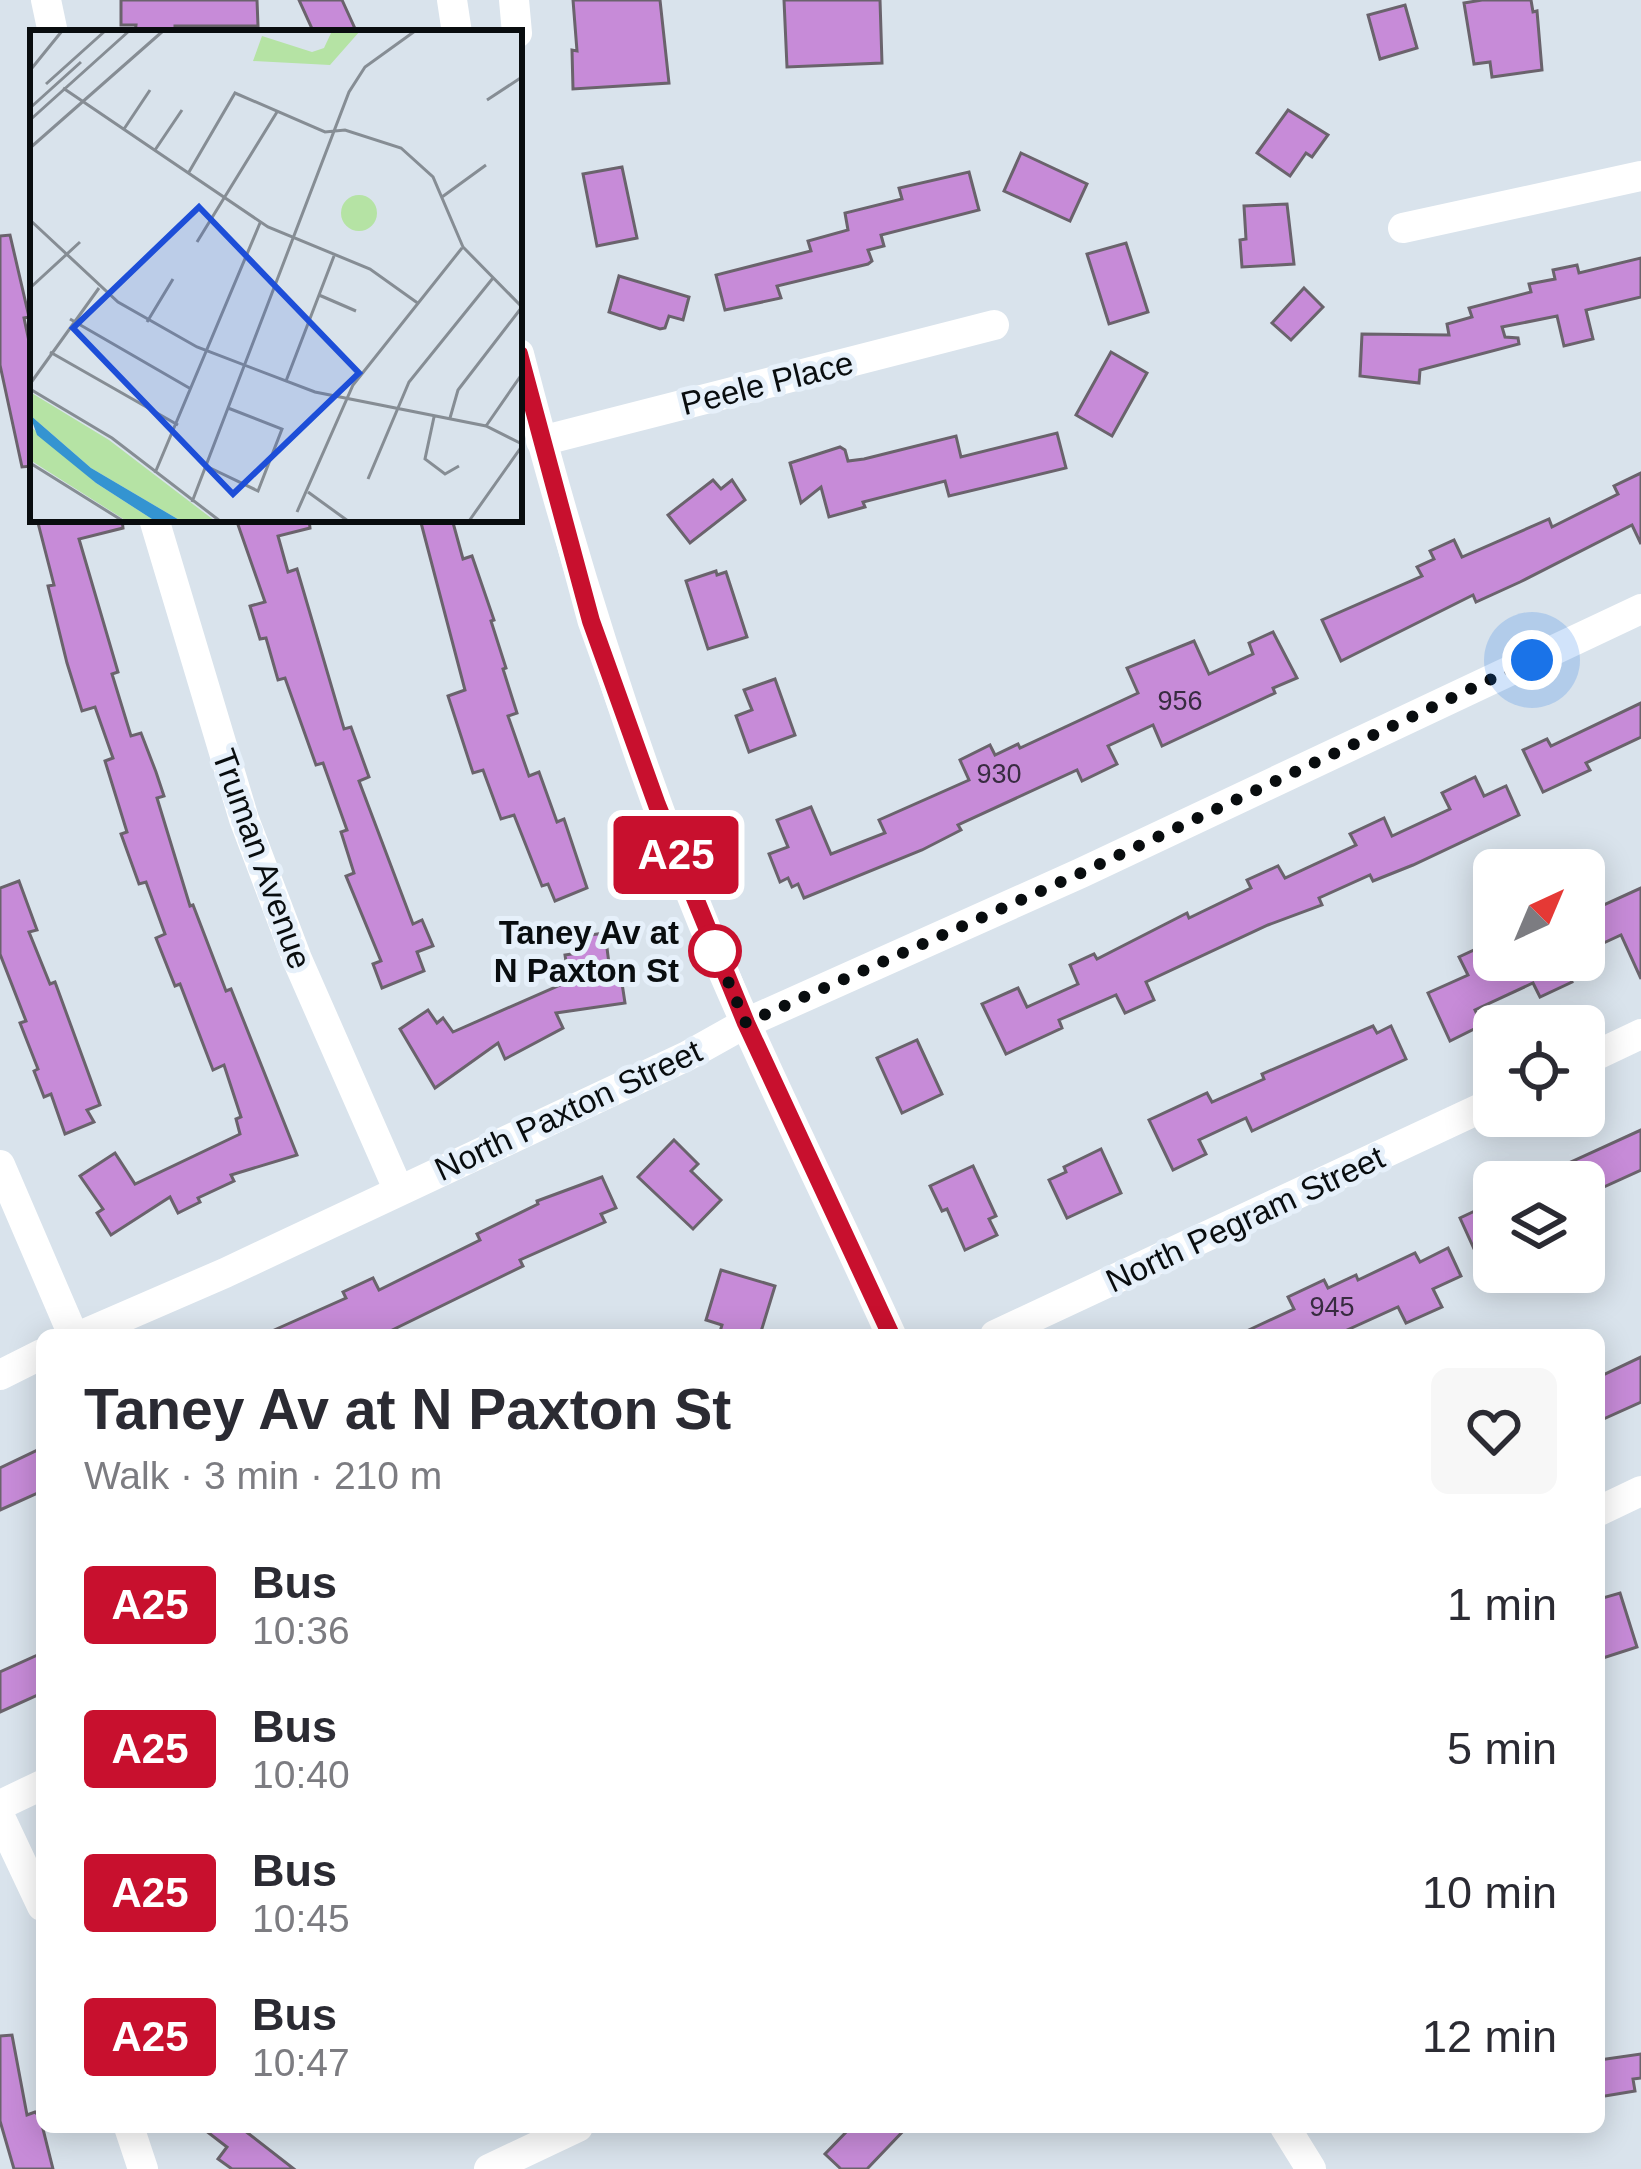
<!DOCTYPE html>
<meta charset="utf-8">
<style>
body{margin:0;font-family:Helvetica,sans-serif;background:#f7f7f7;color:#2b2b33;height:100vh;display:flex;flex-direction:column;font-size:45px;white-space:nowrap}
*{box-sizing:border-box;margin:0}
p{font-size:39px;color:#7c7c81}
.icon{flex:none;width:66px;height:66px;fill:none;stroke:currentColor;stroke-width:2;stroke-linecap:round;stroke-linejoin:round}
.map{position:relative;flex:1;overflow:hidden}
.drawer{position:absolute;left:36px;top:1329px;width:1569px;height:804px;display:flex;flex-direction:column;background:#fff;border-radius:18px;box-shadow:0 6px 30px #0003}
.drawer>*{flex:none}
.badge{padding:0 24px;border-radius:9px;font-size:42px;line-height:78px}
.needle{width:78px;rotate:44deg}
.fabs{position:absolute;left:1473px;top:849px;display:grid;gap:24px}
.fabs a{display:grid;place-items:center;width:132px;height:132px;border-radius:18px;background:#fff;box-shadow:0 6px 30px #0003;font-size:60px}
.you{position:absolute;width:60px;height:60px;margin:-30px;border:9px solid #fff;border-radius:50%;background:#1a73e8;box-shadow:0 0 0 18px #1a73e833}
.map>.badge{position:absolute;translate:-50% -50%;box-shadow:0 0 0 6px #fff}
.round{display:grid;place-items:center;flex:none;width:126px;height:126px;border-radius:18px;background:#f7f7f7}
.overview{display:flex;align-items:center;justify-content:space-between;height:204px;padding:0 48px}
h1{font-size:57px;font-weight:700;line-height:90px}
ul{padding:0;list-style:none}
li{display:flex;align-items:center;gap:36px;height:144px;padding:0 48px}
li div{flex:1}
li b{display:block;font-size:45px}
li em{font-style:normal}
li .badge{min-width:132px;font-weight:700;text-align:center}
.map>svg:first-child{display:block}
</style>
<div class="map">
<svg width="1641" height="2169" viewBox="0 0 1641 2169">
<rect width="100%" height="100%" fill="#d9e3ec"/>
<!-- building -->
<g fill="#c78bd8" stroke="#6a636c" stroke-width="3">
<polygon points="121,0 257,0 258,26 175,26 175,33 135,33 136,25 121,25"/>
<polygon points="299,0 342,0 357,33 314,33"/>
<polygon points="573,0 660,0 669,83 573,89 572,50 577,51"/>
<polygon points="784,0 880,0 882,63 787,67"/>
<polygon points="1482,0 1531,0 1533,12 1537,11 1542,70 1492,77 1490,62 1474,64 1464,3"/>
<polygon points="1405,5 1417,48 1380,59 1368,15"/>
<polygon points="1288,110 1328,135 1312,157 1306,153 1290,176 1257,153"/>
<polygon points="1021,153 1087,184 1070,221 1004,191"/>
<polygon points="622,167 637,238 597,246 583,174"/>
<polygon points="969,172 979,210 881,235 884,246 868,250 872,261 868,264 777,286 781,298 725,310 716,275 811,251 808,241 848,230 845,213 902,199 899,188"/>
<polygon points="1287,204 1294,264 1242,267 1240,240 1246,239 1244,206"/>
<polygon points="10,235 29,317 24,318 33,360 33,466 22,467 0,365 0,236"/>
<polygon points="1126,243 1148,312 1109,324 1087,254"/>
<polygon points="1641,258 1641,297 1586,310 1593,339 1564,346 1557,316 1502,327 1505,337 1518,338 1519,344 1420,370 1419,383 1360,376 1362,334 1449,335 1447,324 1472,317 1469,308 1531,292 1529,284 1555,279 1553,270 1577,265 1579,273"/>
<polygon points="619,276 689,297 683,320 669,316 665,328 660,329 609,312"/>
<polygon points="1304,288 1323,307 1291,340 1272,323"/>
<polygon points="1111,352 1147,373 1112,436 1076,415"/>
<polygon points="1057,433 1066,468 949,496 945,481 863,502 865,507 829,517 821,487 801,503 790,463 840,447 845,450 848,461 864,459 956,436 961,457"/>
<polygon points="1641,473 1641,544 1632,525 1520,582 1476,602 1473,595 1341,661 1322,620 1422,576 1417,567 1434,559 1430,551 1454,540 1462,557 1549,519 1552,527 1618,494 1614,486"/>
<polygon points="713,480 721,489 732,480 745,500 690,543 668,515"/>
<polygon points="37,519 122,519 123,528 79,539 118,672 112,674 131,736 141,733 156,772 164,796 157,798 190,906 193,905 226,991 231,989 297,1155 231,1175 234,1181 198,1198 200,1202 178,1213 170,1197 111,1235 97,1213 103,1209 80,1176 115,1153 135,1184 240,1134 236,1119 241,1117 224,1065 213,1070 180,984 175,986 156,938 165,934 146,882 139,884 121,834 127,832 105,761 113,758 95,707 82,711 67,663 48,586 54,585"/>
<polygon points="236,519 309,519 310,528 278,536 288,572 297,569 344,729 351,727 369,777 359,781 413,924 422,920 433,946 417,952 424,971 382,988 373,964 381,961 346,876 354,873 341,832 347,830 323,763 316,765 285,678 278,680 266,638 260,639 250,606 265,602"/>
<polygon points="420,519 452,519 463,559 472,556 494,620 491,621 506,668 503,669 517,713 508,716 529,776 539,772 557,822 564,819 587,888 555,901 548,884 542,886 514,815 501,819 483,770 473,773 448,696 465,690"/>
<polygon points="716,571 717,575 726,572 747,637 708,649 686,581"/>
<polygon points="1273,632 1297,678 1273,688 1275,693 1162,746 1153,725 1108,746 1117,764 1082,781 1077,770 958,825 961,830 922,850 804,898 798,884 792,887 788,878 780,882 769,854 788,847 777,820 811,807 831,854 885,833 879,820 969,780 960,760 990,745 995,755 1018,744 1020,748 1138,693 1127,668 1194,641 1209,674 1253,654 1249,643"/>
<polygon points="775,679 795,735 749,752 736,716 752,710 744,690"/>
<polygon points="1641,703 1641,737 1586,763 1590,770 1543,792 1523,750 1547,739 1551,746"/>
<polygon points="1475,777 1484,796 1506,786 1519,815 1413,865 1373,881 1370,875 1319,898 1322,905 1268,925 1146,982 1154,1000 1125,1013 1116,995 1059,1020 1062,1028 1006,1054 982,1004 1018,988 1027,1007 1078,984 1070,965 1094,954 1097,959 1187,913 1189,918 1251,888 1247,880 1278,866 1285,878 1356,845 1350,834 1384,818 1392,836 1450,809 1442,793"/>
<polygon points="19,881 37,930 29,932 50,984 55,982 100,1105 87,1110 94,1122 65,1134 51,1094 44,1097 34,1071 38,1069 20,1023 26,1021 0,954 0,888"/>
<polygon points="1641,888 1641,979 1621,935 1584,952 1584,914"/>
<polygon points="605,933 610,971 620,970 625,1003 556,1013 563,1028 505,1059 498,1043 435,1088 400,1029 428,1010 437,1023 443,1018 453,1032 569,981 565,955 578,953 575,937"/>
<polygon points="1487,944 1494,960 1583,960 1566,968 1572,982 1540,997 1533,983 1475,1010 1482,1025 1450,1041 1428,993 1468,975 1459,957"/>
<polygon points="1373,1026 1377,1033 1391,1026 1406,1059 1252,1131 1246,1118 1199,1140 1206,1154 1173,1170 1149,1120 1207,1093 1212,1102 1264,1079 1262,1074"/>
<polygon points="917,1040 942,1094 902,1113 877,1058"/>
<polygon points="1641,1130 1641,1170 1584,1196 1584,1182 1527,1182"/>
<polygon points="674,1140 698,1164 691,1171 721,1200 693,1229 638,1177"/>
<polygon points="1101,1149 1121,1193 1067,1218 1049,1180 1066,1172 1064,1167"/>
<polygon points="973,1166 996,1216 989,1219 997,1235 965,1250 947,1209 942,1211 930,1186"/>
<polygon points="602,1177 616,1208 601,1214 605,1222 520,1260 523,1266 382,1335 263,1335 346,1298 343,1292 373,1278 379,1290 480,1240 477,1234 538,1204 537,1201"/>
<polygon points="1494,1202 1494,1242 1475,1251 1460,1218"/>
<polygon points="1448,1248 1461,1276 1433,1289 1442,1307 1406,1323 1398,1307 1336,1335 1238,1335 1294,1309 1288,1297 1324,1280 1328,1288 1356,1275 1358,1280 1415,1253 1420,1262"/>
<polygon points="721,1270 775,1286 760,1335 719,1335 722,1325 706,1320"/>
<polygon points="1641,1357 1641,1402 1599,1421 1599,1377"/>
<polygon points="42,1448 42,1491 0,1510 0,1468"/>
<polygon points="1620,1593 1637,1647 1603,1658 1599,1599"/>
<polygon points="42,1653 42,1693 0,1712 0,1672"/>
<polygon points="12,2035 27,2115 35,2112 40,2117 53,2169 14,2169 0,2121 0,2036"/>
<polygon points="1641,2054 1641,2078 1633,2079 1635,2091 1599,2097 1599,2060"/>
<polygon points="201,2127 240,2127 294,2169 232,2169 218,2159 227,2147"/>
<polygon points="851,2127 907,2127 867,2169 841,2169 825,2154"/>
</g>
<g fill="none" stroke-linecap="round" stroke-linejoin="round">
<!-- minor -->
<g stroke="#fff" stroke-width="30">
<polyline points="46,0 53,33"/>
<polyline points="452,0 457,33"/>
<polyline points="514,0 517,33"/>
<polyline points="1403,228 1641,176"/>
<path d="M519,354C570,552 630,746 708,936C764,1071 831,1202 891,1335"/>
<polyline points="541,441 994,325"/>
<polyline points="154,519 244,819 297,959 398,1189"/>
<polyline points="1584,1061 1641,1034"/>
<polyline points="0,1165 73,1335"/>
<polyline points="82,1335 225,1273 687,1056 746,1023 1081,873 1641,609"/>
<polyline points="995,1335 1494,1102"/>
<polyline points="0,1375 42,1354"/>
<polyline points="1599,1511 1641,1491"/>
<polyline points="0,1805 42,1785"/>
<polyline points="0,1817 42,1906"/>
<polyline points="129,2127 143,2169"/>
<polyline points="1285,2127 1311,2169"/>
<polyline points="489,2169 578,2127"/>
</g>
</g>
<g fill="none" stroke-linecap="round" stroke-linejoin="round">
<!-- line casing -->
<g stroke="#fff" stroke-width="27">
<polyline id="line" points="519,354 591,621 657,805 746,1023 891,1335"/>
</g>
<!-- line -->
<use href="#line" stroke="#c8102e" stroke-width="18"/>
<!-- walk -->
<polyline stroke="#090d0f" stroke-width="12" stroke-dasharray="0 21.6" points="715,951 709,937 746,1023 1081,873 1532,660"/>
</g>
<!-- markers -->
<circle fill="#fff" stroke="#c8102e" stroke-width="6" cx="715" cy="951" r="24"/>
<g text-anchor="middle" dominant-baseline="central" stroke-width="10" stroke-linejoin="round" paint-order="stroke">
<!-- number labels -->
<g font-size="27" fill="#382c41">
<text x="1180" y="701">956</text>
<text x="999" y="774">930</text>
<text x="1332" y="1307">945</text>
</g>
<!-- street labels -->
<g font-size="33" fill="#090d0f" stroke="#e6f0fa">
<text transform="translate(767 383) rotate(-14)">Peele Place</text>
<text transform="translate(262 859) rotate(70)">Truman Avenue</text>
<text transform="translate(568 1110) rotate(-25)">North Paxton Street</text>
<text transform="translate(1245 1219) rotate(-25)">North Pegram Street</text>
</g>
<!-- stop labels -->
<g font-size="33" font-weight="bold" fill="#090d0f" stroke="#e6f0fa" text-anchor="end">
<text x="679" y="932">Taney Av at<tspan x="679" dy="38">N Paxton St</tspan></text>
</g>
</g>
<!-- overview -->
<g transform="translate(30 30)">
<rect width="492" height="492" fill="#d9e3ec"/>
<path d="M302,1H330L300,35L223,31L232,6L282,22L294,18ZM311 183a18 18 0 1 1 36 0a18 18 0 1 1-36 0ZM0,362L79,410L185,491H151L61,438L0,385ZM0,396L66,453L125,491L95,490L0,430Z" fill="#b5e3a4"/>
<path d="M0,385L61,438L151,491H125L66,453L7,405Z" fill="#3494d1"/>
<path fill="none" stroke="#868d94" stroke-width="3" d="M2,38L32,1M16,54L75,1M33,58L238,197L340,239L389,274M457,70L492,47M0,78L51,32M0,90L99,1M94,99L120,60M0,118L133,1M125,120L152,80M159,142L205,63L295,102L315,100L371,118L403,147L433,217L492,277M412,167L456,135M0,190L88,272L167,317L285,362L456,396L492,414M167,212L247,82M0,258L50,212M289,265L326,281M40,289L161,359M117,292L143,249M20,322L148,395M256,351L304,226M0,354L69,258M0,359L82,408L190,491M404,387L395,429L415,444L429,436M420,388L428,360L492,277M456,396L492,344M0,433L93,491M176,436L228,461L252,399L198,378M125,443L230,193M338,449L379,352L463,248M278,462L318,491M162,472L319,62L335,37L385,1M267,482L323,355L432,218M439,491L492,416"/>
<path fill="#1d4ed8" fill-opacity="0.15" stroke="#1d4ed8" stroke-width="6" d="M169,177L329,343L203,464L43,298Z"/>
<rect width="492" height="492" fill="none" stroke="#090d0f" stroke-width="6"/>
</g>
</svg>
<div class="fabs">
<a><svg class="needle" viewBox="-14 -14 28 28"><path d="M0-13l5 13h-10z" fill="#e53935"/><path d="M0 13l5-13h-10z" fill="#7c7c81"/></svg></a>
<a><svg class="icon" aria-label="locate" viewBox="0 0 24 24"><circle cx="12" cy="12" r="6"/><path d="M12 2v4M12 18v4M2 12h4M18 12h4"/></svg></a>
<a><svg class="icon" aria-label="layers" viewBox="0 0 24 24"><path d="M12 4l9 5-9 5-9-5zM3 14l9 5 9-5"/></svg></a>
</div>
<div class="you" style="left:1532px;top:660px"></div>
<b class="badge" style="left:676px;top:855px;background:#c8102e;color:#fff">A25</b>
<section class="drawer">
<div class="overview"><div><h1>Taney Av at N Paxton St</h1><p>Walk · 3 min · 210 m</p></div><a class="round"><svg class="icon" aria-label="heart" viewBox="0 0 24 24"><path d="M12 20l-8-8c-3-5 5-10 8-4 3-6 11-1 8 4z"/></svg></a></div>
<ul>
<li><span class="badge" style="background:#c8102e;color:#fff">A25</span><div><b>Bus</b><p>10:36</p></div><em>1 min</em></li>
<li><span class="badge" style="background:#c8102e;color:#fff">A25</span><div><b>Bus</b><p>10:40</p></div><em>5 min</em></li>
<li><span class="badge" style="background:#c8102e;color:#fff">A25</span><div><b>Bus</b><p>10:45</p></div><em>10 min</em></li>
<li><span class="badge" style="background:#c8102e;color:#fff">A25</span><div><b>Bus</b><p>10:47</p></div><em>12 min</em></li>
</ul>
</section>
</div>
